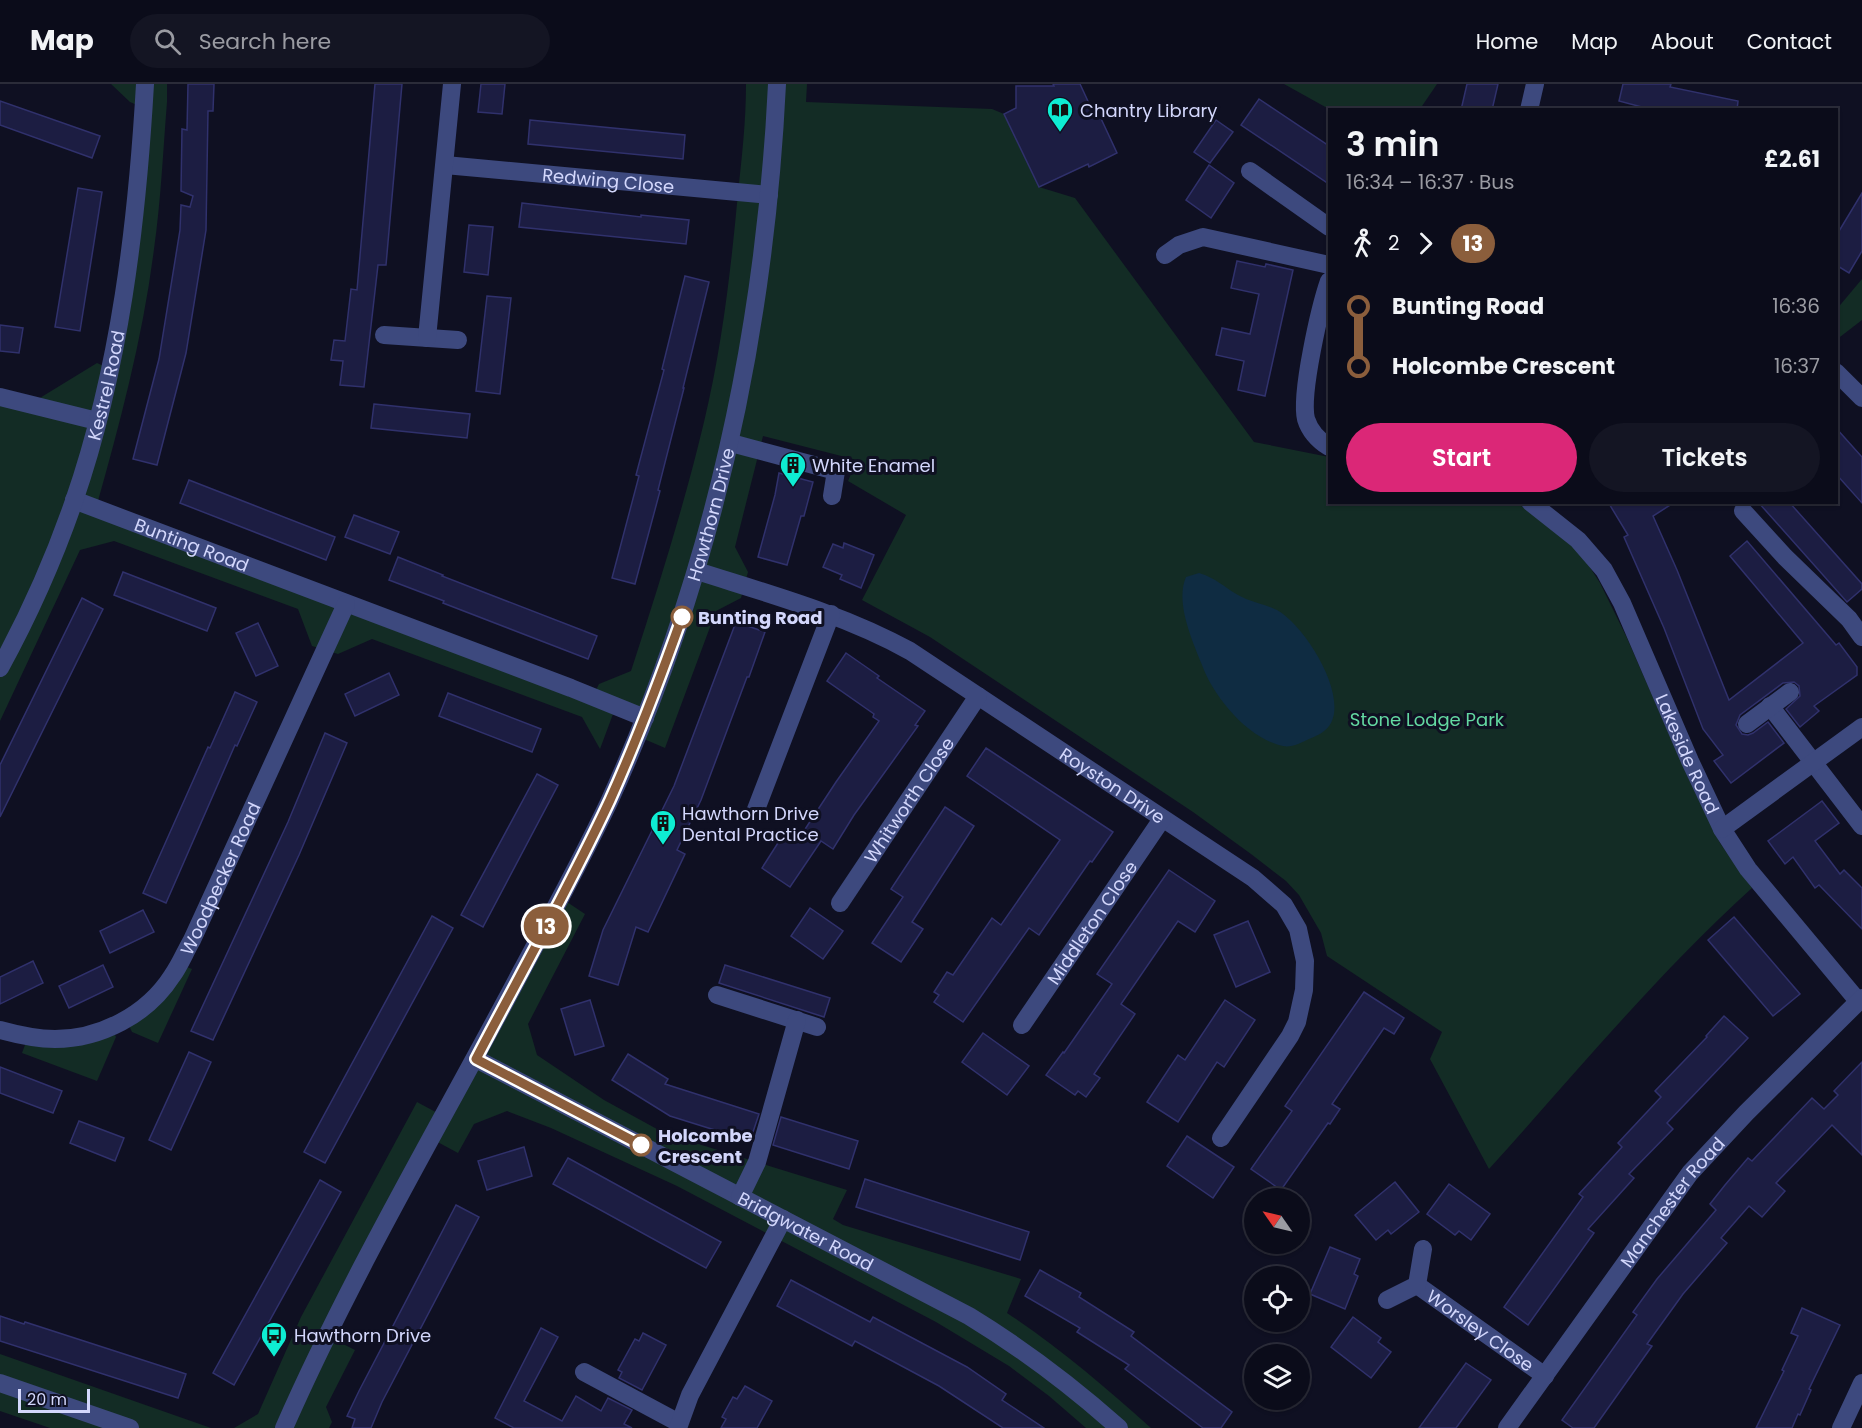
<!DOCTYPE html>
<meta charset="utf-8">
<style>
body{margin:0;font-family:Poppins,sans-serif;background:#141523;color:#f1f3f6;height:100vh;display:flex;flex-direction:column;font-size:22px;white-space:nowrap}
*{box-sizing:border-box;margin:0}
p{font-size:20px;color:#9a9ba2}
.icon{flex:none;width:33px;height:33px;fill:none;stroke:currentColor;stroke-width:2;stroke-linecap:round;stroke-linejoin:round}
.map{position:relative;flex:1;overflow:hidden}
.side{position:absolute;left:1328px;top:24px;width:510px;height:396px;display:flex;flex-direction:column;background:#0b0c1a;border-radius:0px;box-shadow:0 2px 4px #0004,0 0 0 2px #2b2c39}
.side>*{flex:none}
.badge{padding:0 12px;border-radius:20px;font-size:21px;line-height:39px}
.needle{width:39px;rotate:304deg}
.fabs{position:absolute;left:1244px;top:1104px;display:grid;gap:12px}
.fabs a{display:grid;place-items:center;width:66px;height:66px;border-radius:50%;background:#0b0c1a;box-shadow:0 2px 4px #0004,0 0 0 2px #2b2c39;font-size:30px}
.scale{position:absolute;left:18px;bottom:15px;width:72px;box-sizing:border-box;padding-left:6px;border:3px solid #d3d7fc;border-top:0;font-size:16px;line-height:21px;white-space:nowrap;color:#d3d7fc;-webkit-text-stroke:4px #0f1022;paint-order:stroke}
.map>.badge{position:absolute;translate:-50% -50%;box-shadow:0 0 0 3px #fff}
.legs{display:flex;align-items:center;gap:9px;height:66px;padding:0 18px;font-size:20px}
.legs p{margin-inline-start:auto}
.head{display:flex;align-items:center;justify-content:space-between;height:102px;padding:0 18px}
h1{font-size:33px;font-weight:600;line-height:45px}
.action{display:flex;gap:12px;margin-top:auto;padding:12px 18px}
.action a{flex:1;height:69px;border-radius:36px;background:#db2777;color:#fff;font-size:24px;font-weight:600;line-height:69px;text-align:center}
.action a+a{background:#141523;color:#f1f3f6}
ul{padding:0 18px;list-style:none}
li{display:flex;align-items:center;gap:21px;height:60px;font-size:22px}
li i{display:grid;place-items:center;width:9px;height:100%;margin:0 8px;background:currentColor}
li i::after{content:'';width:15px;height:15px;margin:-8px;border:4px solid;border-radius:50%;background:#0b0c1a}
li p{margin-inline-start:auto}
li:first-child i{background:linear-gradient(#0000 50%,currentColor 0)}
li:last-child i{background:linear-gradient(currentColor 50%,#0000 0)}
header{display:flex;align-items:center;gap:36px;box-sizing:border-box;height:84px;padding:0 30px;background:#0b0c1a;border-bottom:2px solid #2b2c39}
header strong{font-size:28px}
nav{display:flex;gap:33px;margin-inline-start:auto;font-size:21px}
.search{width:420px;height:54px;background:#141523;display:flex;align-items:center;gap:15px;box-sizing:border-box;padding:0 21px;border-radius:33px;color:#9a9ba2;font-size:22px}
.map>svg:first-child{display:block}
</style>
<header>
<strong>Map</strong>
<div class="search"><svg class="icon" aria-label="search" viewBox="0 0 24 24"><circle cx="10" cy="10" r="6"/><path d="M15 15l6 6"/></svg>Search here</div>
<nav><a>Home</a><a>Map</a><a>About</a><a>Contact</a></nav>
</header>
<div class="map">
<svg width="1862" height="1344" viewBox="0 0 1862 1344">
<rect width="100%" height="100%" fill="#0f1022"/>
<!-- green -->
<g fill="#132c25">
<path d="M111,0H167V18C163,67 161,116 154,165C143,253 120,339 96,424L593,612L599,600L631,587C658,504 684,422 704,338C722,263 731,185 738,109C742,72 746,37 746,0H807L806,18L992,25L1004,30L1039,103L1075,114L1254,358L1329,373V418L1516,419L1537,431L1582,471L1600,499L1627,554L1690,698L1720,759L1752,804C1657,890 1575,990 1489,1085L1430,975L1442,948L1327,872L1321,849L1299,811L1286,797L1251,770L1193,728L930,553L862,516L906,431L848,397L857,376L763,352L735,463L748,488L741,514L716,527L665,664L637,652L644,634L616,622L600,665L582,633L372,555L338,570L312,562L298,525L114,457L80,466L0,637V313L30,320L97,279L108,284L144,24L130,18Z"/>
<polygon points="1284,0 1437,0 1420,25 1329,25"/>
<polygon points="1862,195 1862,236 1836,256 1836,226"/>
<path d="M561,814L585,830L528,940L537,971L604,1016L666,1050L847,1106L833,1135L843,1141L1021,1195L1007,1229C1059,1263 1105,1303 1151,1344H1086L1049,1312L1009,1282L936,1238L677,1102L551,1044L507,1027L474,1040L458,1069L432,1055L327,1252L355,1266L326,1323L332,1338L329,1344H234L258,1330L301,1233L417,1018L443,1032Z"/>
<polygon points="179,880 192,885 158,959 132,948 126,935"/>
<polygon points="111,943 116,953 97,997 22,969 28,953"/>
<polygon points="0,1270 211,1344 50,1344 0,1327"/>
</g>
<!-- water -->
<path fill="#0f2c42" d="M1199,489C1216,494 1224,503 1238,511C1250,518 1265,520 1277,526C1304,541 1347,608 1331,639C1327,647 1317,652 1309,655C1301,659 1291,664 1283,662C1248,655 1213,612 1202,581C1192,556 1175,518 1186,493Z"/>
<!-- building -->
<g fill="#1c1d42" stroke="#30316c" stroke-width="1.5">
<polygon points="188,0 214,0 213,27 208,27 206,146 186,269 157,381 133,375 159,275 180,146 181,121 190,123 193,112 181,107 182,45 187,46"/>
<polygon points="375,0 402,0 386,181 378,181 364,303 340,301 343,277 331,276 334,256 345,257 351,205 357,206"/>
<polygon points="481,0 505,0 502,30 478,28"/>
<polygon points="1053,0 1080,0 1093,28 1097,26 1117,69 1089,83 1088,80 1039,103 1004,30 1016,24 1016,2 1054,2"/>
<polygon points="1467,0 1498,0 1492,26 1461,26"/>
<polygon points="1623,0 1671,0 1670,3 1738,17 1737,26 1653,26 1619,17"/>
<polygon points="1259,15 1329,62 1329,100 1241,41"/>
<polygon points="0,17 100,52 92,74 0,41"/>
<polygon points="530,36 685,51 683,75 528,60"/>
<polygon points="1216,36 1233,48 1210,79 1194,68"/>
<polygon points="1209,81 1234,99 1211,134 1186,116"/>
<polygon points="78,104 102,108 80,247 55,243"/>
<polygon points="1862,109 1862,167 1849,189 1836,181 1836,152"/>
<polygon points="522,119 641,133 641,131 689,136 686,160 519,143"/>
<polygon points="469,141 493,143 488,191 464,188"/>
<polygon points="1237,177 1265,183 1266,180 1293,186 1265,312 1238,306 1244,277 1216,271 1222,244 1250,250 1259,210 1231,204"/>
<polygon points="685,192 709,198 683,304 684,304 658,406 660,407 635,500 612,494 639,392 636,391 664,286 662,285"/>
<polygon points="487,212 511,214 500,310 476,307"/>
<polygon points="0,241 23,244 19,269 0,267"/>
<polygon points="374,320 470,330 467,354 371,344"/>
<polygon points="1836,344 1862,373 1862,419 1836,390"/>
<polygon points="779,389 813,398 804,432 801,432 787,481 758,473 775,411"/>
<polygon points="189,396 335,453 326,476 180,419"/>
<polygon points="1608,418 1675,418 1653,432 1677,486 1729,616 1803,559 1730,472 1747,457 1836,561 1839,559 1857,583 1857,591 1814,622 1819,627 1800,643 1786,625 1800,612 1799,602 1794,598 1783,599 1740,631 1736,641 1742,650 1748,651 1753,649 1768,638 1784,659 1731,699 1714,677 1723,671 1703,645 1664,544 1624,453 1628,451"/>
<polygon points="1758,418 1789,418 1862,500 1862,505 1847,518"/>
<polygon points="354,431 399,448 390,470 345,453"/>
<polygon points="844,459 874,471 861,504 840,495 842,491 823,483 833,460 843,464"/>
<polygon points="398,473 443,491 442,492 597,552 588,575 443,519 444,517 389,496"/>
<polygon points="123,488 216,524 207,547 114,511"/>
<polygon points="82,514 103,525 0,733 0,681"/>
<polygon points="736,538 765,548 749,593 747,593 701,716 677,766 685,770 648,848 636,843 618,901 589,892 603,846 674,702"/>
<polygon points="258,539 278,582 256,592 236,549"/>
<polygon points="846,569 879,592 877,594 925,627 915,641 918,642 854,731 833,765 821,757 790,803 762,784 783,751 796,759 836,698 879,637 873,633 874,630 827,597"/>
<polygon points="389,589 399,611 355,632 345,610"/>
<polygon points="235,608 257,618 237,662 235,661 166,819 143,809 208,663 210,664"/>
<polygon points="448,609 541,645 532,668 439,632"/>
<polygon points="325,649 347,659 299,771 213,956 191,947 288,738"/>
<polygon points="986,664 1113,748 1092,778 1090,777 1039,851 1029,844 963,938 934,918 939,911 934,908 947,888 953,891 992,834 1001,841 1060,756 967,692"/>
<polygon points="537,690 558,701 483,843 461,831"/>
<polygon points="1822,717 1839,739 1815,757 1840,790 1844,786 1862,804 1862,845 1819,801 1815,804 1793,773 1785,780 1768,757"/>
<polygon points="945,723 974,742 912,838 923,845 901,878 872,859 903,813 891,805"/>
<polygon points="1169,786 1215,817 1195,848 1178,837 1121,920 1135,930 1094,990 1100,994 1086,1013 1078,1007 1075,1011 1046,991 1063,968 1064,969 1112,900 1097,890"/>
<polygon points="810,824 843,847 823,875 791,852"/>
<polygon points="143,826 154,848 110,869 100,847"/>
<polygon points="432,832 453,844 325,1079 304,1068"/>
<polygon points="1734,833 1800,910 1773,932 1708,856"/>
<polygon points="1248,837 1270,888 1236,903 1214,851"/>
<polygon points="33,877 43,899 0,920 0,893"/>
<polygon points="103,881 113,903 69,924 59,902"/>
<polygon points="725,881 830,914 824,933 719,899"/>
<polygon points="1364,908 1404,934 1394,950 1384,944 1332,1020 1340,1025 1330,1040 1328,1039 1281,1106 1251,1085 1292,1027 1285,1022"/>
<polygon points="590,916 604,962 575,971 561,925"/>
<polygon points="1225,916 1255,936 1224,983 1217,978 1178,1038 1147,1018 1178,971 1185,976"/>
<polygon points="1724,932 1748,954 1667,1039 1673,1045 1629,1090 1634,1094 1588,1145 1594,1149 1528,1241 1504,1223 1583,1113 1579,1110 1622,1063 1618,1059 1661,1013 1655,1007 1707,953 1706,952"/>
<polygon points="983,949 1029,982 1007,1011 962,978"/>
<polygon points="189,968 211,978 171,1066 149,1056"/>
<polygon points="628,970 668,995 665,1000 759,1030 750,1057 670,1032 612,996"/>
<polygon points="1862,978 1862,1071 1832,1041 1776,1099 1785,1107 1762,1133 1749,1122 1721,1154 1727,1159 1683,1210 1647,1260 1652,1262 1594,1344 1573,1344 1562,1336 1637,1231 1633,1228 1657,1195 1716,1126 1710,1120 1725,1101 1748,1074 1752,1077 1812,1014 1824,1025 1838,1011 1834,1007"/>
<polygon points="0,983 62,1007 53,1029 0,1009"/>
<polygon points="781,1033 858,1057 849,1085 773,1061"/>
<polygon points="79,1037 124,1054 115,1077 70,1059"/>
<polygon points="1187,1052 1234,1083 1213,1114 1167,1082"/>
<polygon points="524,1063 532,1092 487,1106 478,1077"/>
<polygon points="568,1074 721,1158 706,1184 553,1100"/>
<polygon points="865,1095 1029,1148 1020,1176 856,1123"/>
<polygon points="320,1096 341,1108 234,1301 213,1289"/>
<polygon points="1395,1098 1419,1128 1391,1150 1388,1146 1376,1156 1355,1131"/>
<polygon points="1449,1100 1490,1130 1471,1156 1459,1147 1455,1151 1427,1130"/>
<polygon points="456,1121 479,1133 382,1318 371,1344 352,1344 355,1335 347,1332 359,1307"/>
<polygon points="1330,1163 1360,1175 1354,1190 1358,1192 1345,1225 1310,1210"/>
<polygon points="1040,1186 1081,1209 1079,1213 1134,1248 1131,1252 1232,1328 1221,1344 1203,1344 1125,1285 1129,1281 1077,1248 1080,1244 1025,1212"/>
<polygon points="791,1196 870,1238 873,1233 967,1283 1006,1310 1002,1316 1044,1344 1003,1344 939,1302 855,1257 852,1262 777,1222"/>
<polygon points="1802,1224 1840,1241 1809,1305 1811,1306 1800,1331 1798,1330 1792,1344 1756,1344 1784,1287 1782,1286 1798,1252 1791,1249"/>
<polygon points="0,1232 24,1240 25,1238 186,1290 178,1314 0,1257"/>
<polygon points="1353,1233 1381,1254 1378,1258 1391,1268 1371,1294 1331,1263"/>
<polygon points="541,1244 558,1253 524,1317 562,1337 576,1312 601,1327 608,1314 632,1326 624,1340 632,1344 514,1344 495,1334"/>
<polygon points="643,1249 666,1261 642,1306 619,1294 622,1288 618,1286 635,1255 639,1257"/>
<polygon points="1466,1279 1491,1296 1456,1344 1419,1344"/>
<polygon points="745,1302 772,1317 757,1344 721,1344 726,1335 722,1333 733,1313 737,1315"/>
</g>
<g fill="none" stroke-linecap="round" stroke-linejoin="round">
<!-- minor -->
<g stroke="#3d497e" stroke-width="18">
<polyline points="1529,26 1535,0"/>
<path id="s1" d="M445,81L769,111"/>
<polyline points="1250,87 1329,143"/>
<polyline points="1165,171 1179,161 1203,153 1329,181"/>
<path d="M1329,197C1320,223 1300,310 1306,335C1310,348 1318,356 1329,363"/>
<polyline points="384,251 458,256"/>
<polyline points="427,254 452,0"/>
<polyline points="1836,288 1862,314"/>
<polyline points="0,313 97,337"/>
<polyline points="731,359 836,387 832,412"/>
<path id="s2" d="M74,416L571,604L645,634"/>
<path id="s3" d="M1530,418L1578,456L1604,486L1622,519L1690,677L1722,745L1748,785L1858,917"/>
<polyline points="1743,427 1785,473 1849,535 1862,553"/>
<path id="s4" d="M697,487C769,510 843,530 910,567L1253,794L1284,821L1298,845L1305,877L1304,906L1297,938L1290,952L1221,1054"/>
<path id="s5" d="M0,584C29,531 54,475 74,417C120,284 137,140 145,0"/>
<polyline points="1770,622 1862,742"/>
<polyline points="1747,640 1790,608"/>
<polyline points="755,728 831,530"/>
<polyline points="1722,745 1862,643"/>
<path id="s6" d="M840,819L978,612"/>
<polyline points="717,911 817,943"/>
<path id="s7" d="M1022,941L1162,735"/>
<path id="s8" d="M0,946C18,951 36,955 55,955C100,955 147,931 172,892C180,881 185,868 192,856L346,520"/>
<path id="s9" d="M476,975L969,1232C1023,1265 1072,1302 1119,1344"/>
<polyline points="740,1113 757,1078 797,936"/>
<path id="s10" d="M1417,1201L1545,1292"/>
<polyline points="1387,1216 1417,1201 1423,1165"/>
<polyline points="584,1288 679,1339"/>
<polyline points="0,1299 130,1344"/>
<path id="s11" d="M284,1344C353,1187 442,1038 522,886C552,830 582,775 609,718C712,492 765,248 777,0"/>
<polyline points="678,1344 690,1311 783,1135"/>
<path id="s12" d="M1507,1344L1690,1089L1746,1029L1862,914"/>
<polyline points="1841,1344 1862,1299"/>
</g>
</g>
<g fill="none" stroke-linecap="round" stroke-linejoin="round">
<!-- line-1 casing -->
<g stroke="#fff" stroke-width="14">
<path id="line-1" d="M641,1061L476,975C521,889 569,804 610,716C637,656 660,595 682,533"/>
</g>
<!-- line-1 -->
<use href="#line-1" stroke="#8b5e3c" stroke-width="9"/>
</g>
<!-- icons -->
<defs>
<g id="library-pin" transform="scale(1.35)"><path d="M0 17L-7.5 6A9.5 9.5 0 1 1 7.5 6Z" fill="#0eedd3" stroke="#0f1022"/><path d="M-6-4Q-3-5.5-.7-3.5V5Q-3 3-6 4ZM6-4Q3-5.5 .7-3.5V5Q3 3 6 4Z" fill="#111"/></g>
<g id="building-pin" transform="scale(1.35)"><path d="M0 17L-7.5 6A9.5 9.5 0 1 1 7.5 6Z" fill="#0eedd3" stroke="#0f1022"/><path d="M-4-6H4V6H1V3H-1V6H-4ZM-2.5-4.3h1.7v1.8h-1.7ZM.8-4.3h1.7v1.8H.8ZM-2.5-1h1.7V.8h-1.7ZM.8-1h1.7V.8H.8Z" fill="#111"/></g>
<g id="bus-pin" transform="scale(1.35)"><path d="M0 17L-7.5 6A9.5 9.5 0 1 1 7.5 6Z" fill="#0eedd3" stroke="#0f1022"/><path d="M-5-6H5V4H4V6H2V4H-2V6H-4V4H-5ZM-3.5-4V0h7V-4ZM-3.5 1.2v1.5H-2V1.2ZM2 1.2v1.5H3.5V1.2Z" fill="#111"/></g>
</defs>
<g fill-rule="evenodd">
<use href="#library-pin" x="1060" y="26"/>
<use href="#building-pin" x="793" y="381"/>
<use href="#building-pin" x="663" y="739"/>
<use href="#bus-pin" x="274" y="1251"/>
</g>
<!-- markers -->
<g fill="#fff" stroke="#8b5e3c" stroke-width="3">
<circle cx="682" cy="533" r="10"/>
<circle cx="641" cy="1061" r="10"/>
</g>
<g text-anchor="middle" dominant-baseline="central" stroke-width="6" stroke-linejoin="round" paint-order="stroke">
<!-- poi labels -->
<g font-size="18" fill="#d3d7fc" stroke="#0f1022" text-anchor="start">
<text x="1080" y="26">Chantry Library</text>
<text x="812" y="381">White Enamel</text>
<text x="682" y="729">Hawthorn Drive<tspan x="682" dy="21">Dental Practice</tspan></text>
<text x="294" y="1251">Hawthorn Drive</text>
</g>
<!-- street labels -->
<g font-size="18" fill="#d3d7fc" stroke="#0f1022">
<text stroke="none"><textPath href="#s1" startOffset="164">Redwing Close</textPath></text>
<text stroke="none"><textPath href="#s5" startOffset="303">Kestrel Road</textPath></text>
<text stroke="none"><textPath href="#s11" startOffset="1011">Hawthorn Drive</textPath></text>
<text stroke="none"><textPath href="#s2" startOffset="126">Bunting Road</textPath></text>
<text stroke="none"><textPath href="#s3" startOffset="303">Lakeside Road</textPath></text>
<text stroke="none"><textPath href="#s4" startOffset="471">Royston Drive</textPath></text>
<text stroke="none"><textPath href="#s6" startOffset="124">Whitworth Close</textPath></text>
<text stroke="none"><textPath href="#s8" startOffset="303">Woodpecker Road</textPath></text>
<text stroke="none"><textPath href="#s7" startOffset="124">Middleton Close</textPath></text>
<text stroke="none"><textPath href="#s12" startOffset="280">Manchester Road</textPath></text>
<text stroke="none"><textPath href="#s9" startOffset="372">Bridgwater Road</textPath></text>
<text stroke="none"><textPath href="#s10" startOffset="78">Worsley Close</textPath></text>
</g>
<!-- stop labels -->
<g font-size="18" font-weight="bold" fill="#d3d7fc" stroke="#0f1022" text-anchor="start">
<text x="698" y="533">Bunting Road</text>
<text x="658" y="1051">Holcombe<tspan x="658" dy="21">Crescent</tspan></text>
</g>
<!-- park labels -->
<g font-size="18" fill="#63d8a1" stroke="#0f1022">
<text x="1427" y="635">Stone Lodge Park</text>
</g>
</g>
</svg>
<div class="fabs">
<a><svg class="needle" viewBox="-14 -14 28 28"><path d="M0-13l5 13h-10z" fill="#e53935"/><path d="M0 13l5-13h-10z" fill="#9a9ba2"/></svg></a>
<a><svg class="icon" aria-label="locate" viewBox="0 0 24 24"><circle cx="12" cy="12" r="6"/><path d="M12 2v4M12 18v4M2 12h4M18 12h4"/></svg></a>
<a><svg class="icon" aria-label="layers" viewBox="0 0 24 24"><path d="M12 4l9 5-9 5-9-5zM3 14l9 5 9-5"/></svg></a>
</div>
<div class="scale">20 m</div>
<b class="badge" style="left:546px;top:842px;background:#8b5e3c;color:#fff">13</b>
<section class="side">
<div class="head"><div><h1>3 min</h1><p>16:34 – 16:37 · Bus</p></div><b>£2.61</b></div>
<div class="legs"><svg class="icon" aria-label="walk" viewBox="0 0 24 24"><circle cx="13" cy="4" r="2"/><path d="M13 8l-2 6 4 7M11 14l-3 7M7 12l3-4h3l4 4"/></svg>2<svg class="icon" aria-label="forward" viewBox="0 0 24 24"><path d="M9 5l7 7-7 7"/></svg><b class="badge" style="background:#8b5e3c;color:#fff">13</b></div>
<ul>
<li><i style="color:#8b5e3c"></i><b>Bunting Road</b><p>16:36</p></li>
<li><i style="color:#8b5e3c"></i><b>Holcombe Crescent</b><p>16:37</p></li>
</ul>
<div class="action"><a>Start</a><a>Tickets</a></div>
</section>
</div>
